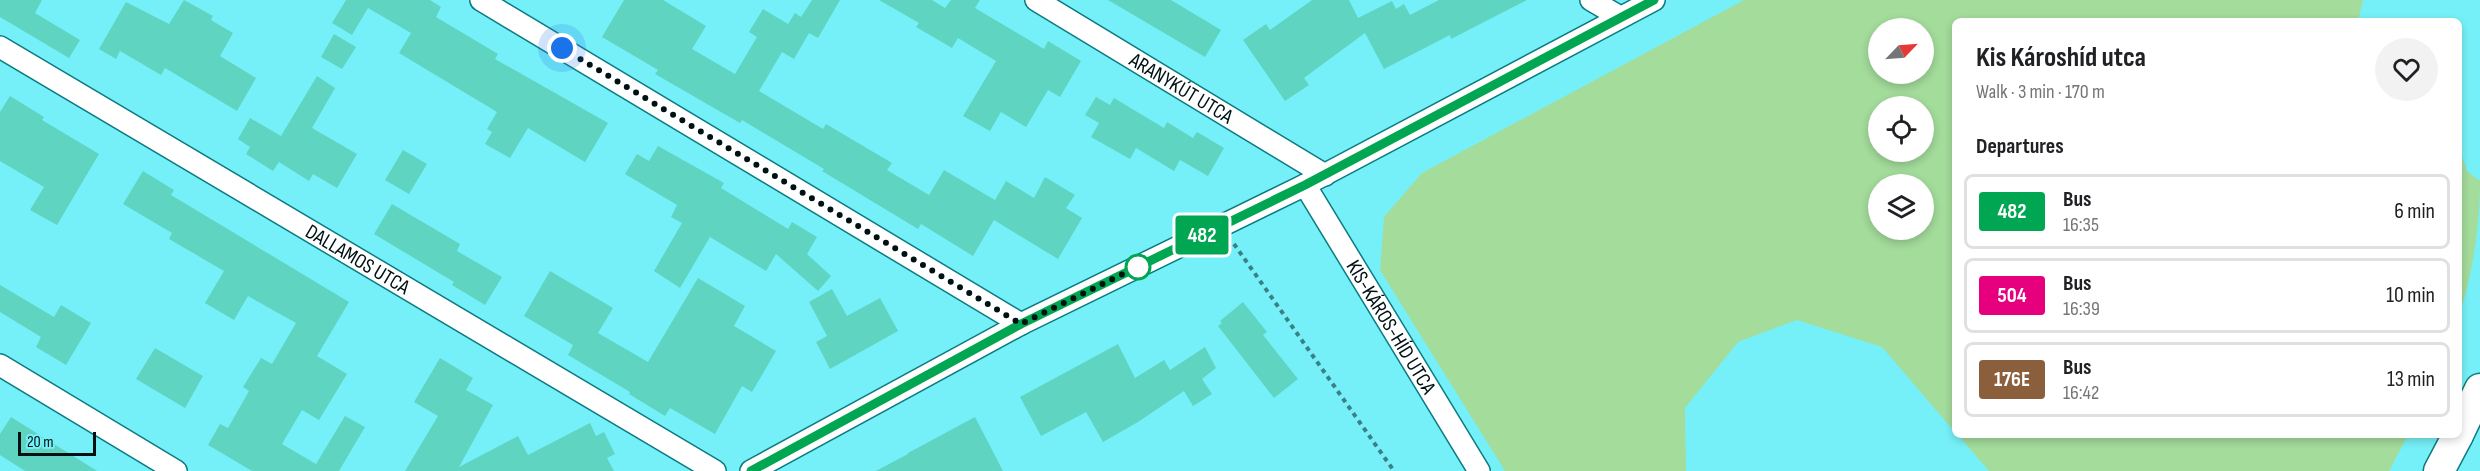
<!DOCTYPE html>
<meta charset="utf-8">
<style>
body{margin:0;font-family:"Sofia Sans Condensed",sans-serif;background:#f2f2f2;color:#202124;height:100vh;display:flex;flex-direction:column;font-size:22px;white-space:nowrap}
*{box-sizing:border-box;margin:0}
p{font-size:20px;color:#757577}
.icon{flex:none;width:33px;height:33px;fill:none;stroke:currentColor;stroke-width:2;stroke-linecap:round;stroke-linejoin:round}
.map{position:relative;flex:1;overflow:hidden}
.drawer{position:absolute;left:1952px;top:18px;width:510px;height:420px;display:flex;flex-direction:column;background:#fff;border-radius:9px;box-shadow:0 3px 9px #0003}
.drawer>*{flex:none}
.badge{padding:0 12px;border-radius:4px;font-size:21px;line-height:39px}
.needle{width:39px;rotate:65deg}
.tools{position:absolute;left:1868px;top:18px;display:grid;gap:12px}
.tools a{display:grid;place-items:center;width:66px;height:66px;border-radius:50%;background:#fff;box-shadow:0 3px 9px #0003;font-size:30px}
.scale{position:absolute;left:18px;bottom:15px;width:78px;box-sizing:border-box;padding-left:6px;border:3px solid #001113;border-top:0;font-size:16px;line-height:21px;white-space:nowrap;color:#001113;-webkit-text-stroke:4px #76f0f8;paint-order:stroke}
.you{position:absolute;width:30px;height:30px;margin:-15px;border:4px solid #fff;border-radius:50%;background:#1a73e8;box-shadow:0 0 0 9px #1a73e833}
.map>.badge{position:absolute;translate:-50% -50%;box-shadow:0 0 0 3px #fff}
h2{padding:0 24px;font-size:22px;line-height:54px}
.round{display:grid;place-items:center;flex:none;width:63px;height:63px;border-radius:32px;background:#f2f2f2}
.summary{display:flex;align-items:center;justify-content:space-between;height:102px;padding:0 24px}
h1{font-size:28px;font-weight:700;line-height:45px}
ul{padding:0;list-style:none}
li{display:flex;align-items:center;gap:18px;height:75px;margin:0 12px 9px;padding:0 12px;border:3px solid #e0e0e0;border-radius:9px}
li div{flex:1}
li b{display:block;font-size:22px}
li em{font-style:normal}
li .badge{min-width:66px;font-weight:700;text-align:center}
.map>svg:first-child{display:block}
</style>
<div class="map">
<svg width="2480" height="471" viewBox="0 0 2480 471">
<rect width="100%" height="100%" fill="#76f0f8"/>
<!-- green -->
<g fill="#a3dc9b" fill-rule="evenodd">
<path d="M1744,0H2363L2358,21H1954V431L1882,347L1797,320L1738,342L1685,408L1686,471H1505L1380,270L1384,217L1422,173ZM1923,28V74H1878V28ZM1923,106V152H1878V106ZM1878,184H1923V230H1878Z"/>
<path d="M2459,148L2467,171L2480,181C2480,226 2473,273 2459,316Z"/>
<polygon points="1958,435 2408,435 2389,471 1989,471"/>
</g>
<!-- building -->
<g fill="#5fd4c1">
<polygon points="0,0 42,0 35,13 80,40 69,58 0,17"/>
<polygon points="184,0 213,16 211,20 233,33 220,56 256,78 237,111 165,68 161,75 120,51 116,59 99,49 126,2 169,24"/>
<polygon points="346,0 430,0 441,7 436,17 498,54 495,59 608,123 585,162 528,128 510,158 485,144 492,132 487,129 497,112 399,53 411,33 368,8 352,35 332,23"/>
<polygon points="624,0 663,0 706,26 692,49 735,74 757,37 749,32 763,9 788,24 795,13 801,17 812,0 840,0 818,38 809,33 794,59 782,52 759,91 823,129 826,124 892,163 887,170 929,195 944,170 995,200 1006,181 1034,198 1045,177 1075,195 1066,208 1082,218 1058,259 994,220 973,256 921,224 918,229 822,171 824,169 742,120 740,123 655,74 658,70 602,37"/>
<polygon points="879,0 932,0 945,8 951,0 980,0 975,8 1044,49 1048,41 1081,61 1060,97 1048,90 1026,127 1001,112 990,131 963,116 996,61 958,38 952,48 916,27 919,23"/>
<polygon points="1108,0 1171,0 1221,30 1205,57"/>
<polygon points="1312,0 1349,0 1358,18 1392,1 1396,9 1404,4 1410,15 1439,0 1527,0 1451,39 1450,35 1384,69 1365,33 1304,78 1309,85 1285,101 1243,40 1266,24 1270,30"/>
<polygon points="334,34 356,47 342,69 321,57"/>
<polygon points="317,76 335,88 312,128 357,154 337,188 313,174 309,181 279,162 273,171 246,154 250,147 238,139 250,118 281,136"/>
<polygon points="10,96 44,117 42,120 99,154 57,225 30,210 44,187 0,161 0,112"/>
<polygon points="1096,97 1110,105 1114,98 1164,128 1167,122 1193,138 1197,132 1224,148 1208,176 1180,160 1174,171 1136,148 1130,159 1091,137 1099,123 1085,115"/>
<polygon points="658,146 724,183 721,188 788,229 792,222 817,237 807,254 831,276 818,291 776,254 766,271 710,237 680,288 654,271 682,223 671,217 677,205 625,174 637,154 649,161"/>
<polygon points="403,150 427,164 409,194 385,180"/>
<polygon points="143,171 174,190 171,195 349,302 317,356 347,374 319,420 302,410 282,444 316,464 345,416 365,427 339,471 252,471 208,445 220,424 228,428 249,391 243,387 261,358 272,364 296,323 248,296 234,320 205,303 224,271 169,239 172,233 123,204"/>
<polygon points="392,204 460,244 457,251 502,277 485,305 452,285 454,282 374,234"/>
<polygon points="550,271 613,308 598,333 648,362 698,278 745,306 734,326 776,351 752,392 742,386 715,434 670,408 665,416 629,394 630,392 568,355 573,345 524,316"/>
<polygon points="0,285 54,317 61,305 91,323 66,365 36,347 41,337 0,312"/>
<polygon points="832,289 847,316 880,298 898,331 830,369 816,342 827,336 809,302"/>
<polygon points="1243,302 1267,332 1263,335 1298,379 1274,398 1218,326 1222,323 1220,321"/>
<polygon points="1118,344 1135,378 1164,360 1170,370 1205,347 1216,368 1202,379 1212,394 1193,406 1184,391 1138,422 1103,442 1086,412 1041,436 1020,397"/>
<polygon points="155,348 203,376 185,408 136,379"/>
<polygon points="440,358 473,378 466,390 493,405 459,467 518,436 528,455 590,423 596,436 604,432 615,454 607,458 614,471 405,471 438,416 414,402"/>
<polygon points="11,417 97,471 25,471 0,455 0,434"/>
<polygon points="975,417 1003,471 876,471 908,454 908,453"/>
</g>
<g fill="none" stroke-linecap="round" stroke-linejoin="round">
<!-- street casing -->
<g stroke="#0c7b81" stroke-width="24">
<g id="street">
<polyline points="481,0 1021,324"/>
<path id="s1" d="M1036,0L1325,175"/>
<polyline points="1591,0 1620,17"/>
<path id="s2" d="M0,47L715,471"/>
<path id="s3" d="M1305,185L1479,471"/>
<polyline points="0,365 176,471"/>
<polyline points="751,471 1021,324 1305,185 1654,0"/>
</g>
</g>
<!-- secondary casing -->
<g stroke="#0c7b81" stroke-width="33">
<g id="secondary">
<polyline points="2458,435 2480,389"/>
<polyline points="2439,471 2458,435"/>
</g>
</g>
<!-- path -->
<polyline stroke="#3b8085" stroke-width="4" stroke-dasharray="4.5 4.5" stroke-linecap="butt" points="1234,244 1394,471"/>
<!-- street -->
<use href="#street" stroke="#fff" stroke-width="21"/>
<!-- secondary -->
<use href="#secondary" stroke="#fff" stroke-width="30"/>
</g>
<g fill="none" stroke-linecap="round" stroke-linejoin="round">
<!-- line casing -->
<g stroke="#fff" stroke-width="14">
<polyline id="line" points="751,471 1021,324 1305,185 1654,0"/>
</g>
<!-- line -->
<use href="#line" stroke="#00a651" stroke-width="9"/>
<!-- walk -->
<polyline stroke="#001113" stroke-width="6" stroke-dasharray="0 10.8" points="562,48 1021,324 1141,265 1138,267"/>
</g>
<!-- markers -->
<circle fill="#fff" stroke="#00a651" stroke-width="3" cx="1138" cy="267" r="12"/>
<g text-anchor="middle" dominant-baseline="central" stroke-width="5" stroke-linejoin="round" paint-order="stroke">
<!-- street labels -->
<g font-size="21" fill="#001113" stroke="#76f0f8">
<text stroke="none"><textPath href="#s1" startOffset="170">ARANYKÚT UTCA</textPath></text>
<text stroke="none"><textPath href="#s2" startOffset="416">DALLAMOS UTCA</textPath></text>
<text stroke="none"><textPath href="#s3" startOffset="166">KIS-KÁROS-HÍD UTCA</textPath></text>
</g>
</g>
</svg>
<div class="tools">
<a><svg class="needle" viewBox="-14 -14 28 28"><path d="M0-13l5 13h-10z" fill="#e53935"/><path d="M0 13l5-13h-10z" fill="#757577"/></svg></a>
<a><svg class="icon" aria-label="locate" viewBox="0 0 24 24"><circle cx="12" cy="12" r="6"/><path d="M12 2v4M12 18v4M2 12h4M18 12h4"/></svg></a>
<a><svg class="icon" aria-label="layers" viewBox="0 0 24 24"><path d="M12 4l9 5-9 5-9-5zM3 14l9 5 9-5"/></svg></a>
</div>
<div class="scale">20 m</div>
<div class="you" style="left:562px;top:48px"></div>
<b class="badge" style="left:1202px;top:235px;background:#00a651;color:#fff">482</b>
<section class="drawer">
<div class="summary"><div><h1>Kis Károshíd utca</h1><p>Walk · 3 min · 170 m</p></div><a class="round"><svg class="icon" aria-label="heart" viewBox="0 0 24 24"><path d="M12 20l-8-8c-3-5 5-10 8-4 3-6 11-1 8 4z"/></svg></a></div>
<h2>Departures</h2>
<ul>
<li><span class="badge" style="background:#00a651;color:#fff">482</span><div><b>Bus</b><p>16:35</p></div><em>6 min</em></li>
<li><span class="badge" style="background:#e6007e;color:#fff">504</span><div><b>Bus</b><p>16:39</p></div><em>10 min</em></li>
<li><span class="badge" style="background:#8b5e3c;color:#fff">176E</span><div><b>Bus</b><p>16:42</p></div><em>13 min</em></li>
</ul>
</section>
</div>
